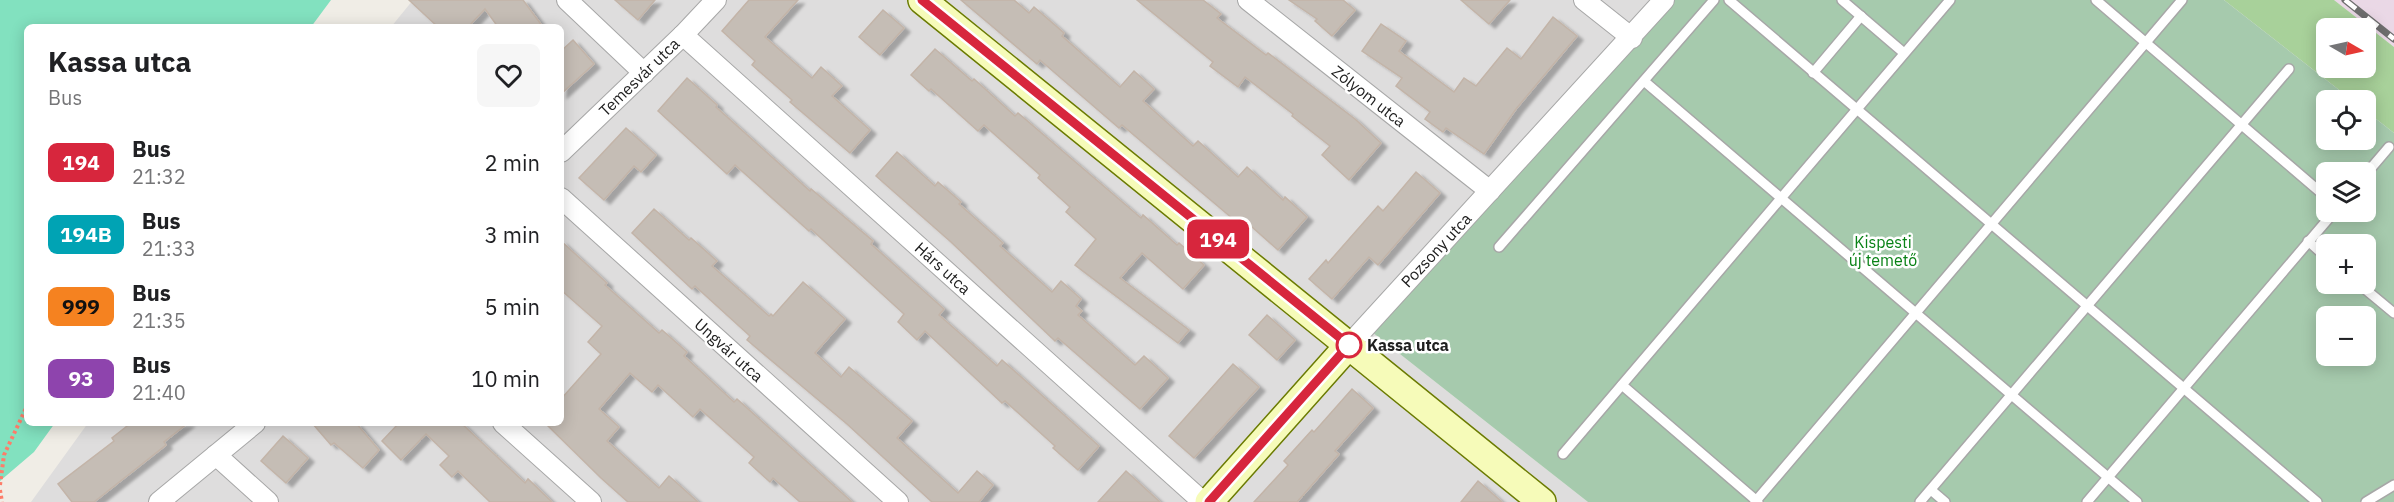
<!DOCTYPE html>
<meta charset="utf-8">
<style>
body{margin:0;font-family:"IBM Plex Sans",sans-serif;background:#f6f6f6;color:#202124;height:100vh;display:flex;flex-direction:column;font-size:22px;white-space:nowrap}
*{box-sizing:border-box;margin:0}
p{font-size:20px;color:#757577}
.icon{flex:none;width:33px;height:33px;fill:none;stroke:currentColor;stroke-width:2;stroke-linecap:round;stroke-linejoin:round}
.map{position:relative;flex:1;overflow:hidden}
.panel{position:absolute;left:24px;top:24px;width:540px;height:402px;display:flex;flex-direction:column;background:#fff;border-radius:9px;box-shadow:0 3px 15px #0003}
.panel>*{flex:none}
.badge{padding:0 12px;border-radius:9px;font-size:21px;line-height:39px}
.needle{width:39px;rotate:99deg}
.controls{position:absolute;left:2316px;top:18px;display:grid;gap:12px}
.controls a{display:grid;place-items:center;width:60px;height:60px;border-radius:9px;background:#fff;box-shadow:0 3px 15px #0003;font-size:30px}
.map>.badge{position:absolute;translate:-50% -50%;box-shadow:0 0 0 3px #fff}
.round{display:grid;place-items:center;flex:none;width:63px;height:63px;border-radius:9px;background:#f6f6f6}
.head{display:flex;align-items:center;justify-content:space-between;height:102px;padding:0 24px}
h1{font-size:28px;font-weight:800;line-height:45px}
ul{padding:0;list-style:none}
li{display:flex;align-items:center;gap:18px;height:72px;padding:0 24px}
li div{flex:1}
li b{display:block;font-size:22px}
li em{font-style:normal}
li .badge{min-width:66px;font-weight:700;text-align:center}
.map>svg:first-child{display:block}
</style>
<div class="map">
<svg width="2394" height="502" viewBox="0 0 2394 502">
<defs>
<filter id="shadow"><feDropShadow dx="6" dy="4" stdDeviation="1.5" flood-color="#0004"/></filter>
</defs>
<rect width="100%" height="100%" fill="#f0ede6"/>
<!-- residential -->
<polygon fill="#dedddd" points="413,0 1660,0 1372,332 1588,502 31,502 88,423 561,423 561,27 391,27"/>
<!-- industrial -->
<polygon fill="#ead8e6" points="2334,0 2394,0 2394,47"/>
<!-- forest -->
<path fill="#a8d19a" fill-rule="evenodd" d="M2224,0H2334L2394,47V133L2366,111V100H2352ZM2326,28H2366V68H2326Z"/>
<!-- cemetery -->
<path fill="#a6caad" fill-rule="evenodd" d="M1660,0H2224L2352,100H2326V140H2366V111L2394,133V502H1588L1372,332ZM2326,172H2366V212H2326ZM2326,244H2366V284H2326ZM2326,316H2366V356H2326Z"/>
<!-- pitch -->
<polygon fill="#82e1bf" points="0,0 331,0 311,27 27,27 27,423 55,423 34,452 0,481"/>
<!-- building -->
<g fill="#c5bdb5" stroke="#c3b4a8" stroke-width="1.5" filter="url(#shadow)">
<polygon points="409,0 523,0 543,27 498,27 485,9 468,27 438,27"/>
<polygon points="615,0 655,0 638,20"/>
<polygon points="749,0 798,0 765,37 812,78 821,67 842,86 832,96 870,130 850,153 790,102 792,100 752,65 755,61 722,31"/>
<polygon points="961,0 1014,0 1029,13 1034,7 1064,33 1062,36 1120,87 1134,71 1154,89 1143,101 1193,146 1198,141 1238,177 1247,167 1283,200 1285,197 1307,217 1278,250 1243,219 1239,224 1122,125 1119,128 1040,60 1037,64"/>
<polygon points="1137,0 1203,0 1221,14 1217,18 1266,55 1268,53 1355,119 1381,143 1349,180 1322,155 1330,146 1292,116 1293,114 1245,77 1238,87 1210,66 1213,62"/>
<polygon points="1289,0 1343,0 1355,10 1332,36 1315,21 1317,19"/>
<polygon points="1461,0 1510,0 1489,24"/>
<polygon points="883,10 904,28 880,55 859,37"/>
<polygon points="1553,17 1577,36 1516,109 1484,154 1446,128 1443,132 1425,119 1430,112 1396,86 1402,78 1362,51 1381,24 1406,41 1399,51 1454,92 1464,78 1476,86 1507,48 1521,59"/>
<polygon points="573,40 594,64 561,94 561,51"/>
<polygon points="935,49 972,81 974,79 1015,116 1018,113 1141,218 1143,215 1177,245 1179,243 1204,265 1183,289 1142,253 1120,278 1189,330 1178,343 1075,265 1096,239 1066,212 1070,207 1038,178 1040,175 984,125 978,131 931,89 929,91 911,75"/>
<polygon points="687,78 717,105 716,107 810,191 811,189 873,241 871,244 944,309 939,315 997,366 1002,360 1099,446 1078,470 1053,448 1055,446 1005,401 1002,403 925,331 917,340 898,322 904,314 811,229 809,231 735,165 727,174 658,111"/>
<polygon points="626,128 656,155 641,172 634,166 604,200 579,178"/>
<polygon points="897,152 935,186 938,182 961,202 959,204 1003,243 1000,246 1052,292 1061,281 1081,299 1076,306 1082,311 1078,315 1135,365 1144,356 1168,378 1140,409 1058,338 1055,341 951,242 876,176"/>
<polygon points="1416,172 1440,193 1378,265 1369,257 1332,299 1309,279 1326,260 1328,263 1378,206 1383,211"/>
<polygon points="654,209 689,240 691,238 717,261 712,266 769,316 771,314 773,316 803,282 845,319 815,353 841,377 849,367 912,421 897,438 958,493 977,471 993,485 979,502 932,502 847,424 747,340 750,336 695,286 692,289 632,233"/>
<polygon points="561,241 607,283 605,285 659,333 662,330 687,352 684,356 734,402 737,399 852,502 800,502 773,478 770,482 749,463 754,457 700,409 693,417 658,385 652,392 630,373 599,409 619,427 607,441 659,488 669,476 698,502 628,502 601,478 545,423 561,423 561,399 601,354 588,342 602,326 561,290"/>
<polygon points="1267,315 1295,340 1277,360 1249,335"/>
<polygon points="1233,364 1259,387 1194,458 1169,436"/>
<polygon points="1352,389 1373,408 1335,451 1339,454 1297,502 1254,502 1288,465 1284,461 1312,430 1314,432"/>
<polygon points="131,423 188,423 164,442 166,445 94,502 72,502 58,484 114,441 112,438"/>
<polygon points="312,423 356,423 379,450 363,468 334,443 331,445"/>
<polygon points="399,423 461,423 525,483 528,479 552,502 490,502 458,471 452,477 440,465 449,456 426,434 401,460 382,441"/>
<polygon points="283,436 308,458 286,483 261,461"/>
<polygon points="1126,471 1160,502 1098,502"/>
<polygon points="1478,481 1502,502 1461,502"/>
</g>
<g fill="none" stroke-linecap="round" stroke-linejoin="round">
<!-- lane casing -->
<g stroke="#a7a7a7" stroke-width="12">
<g id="lane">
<polyline points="1729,0 2317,502"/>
<polyline points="1842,0 1904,53"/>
<polyline points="2096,0 2326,197"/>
<polyline points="1813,73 1861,16"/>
<polyline points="1644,81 2137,502"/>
<polyline points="2366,174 2389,147"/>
<polyline points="2308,241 2326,257"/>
<polyline points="1499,247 1714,0"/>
<polyline points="2359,284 2394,313"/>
<polyline points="1622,385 1758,502"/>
<polyline points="1563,454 1950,0"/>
<polyline points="1931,490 1945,502"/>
<polyline points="1755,502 2182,0"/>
<polyline points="1920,502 2289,69"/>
<polyline points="2087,502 2334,212"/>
<polyline points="2366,502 2394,485"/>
</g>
</g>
<!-- street casing -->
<g stroke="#a7a7a7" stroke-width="22">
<g id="street">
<polyline points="567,0 644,73"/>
<polyline points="1248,0 1490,191"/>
<polyline points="1584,0 1632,38"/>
<polyline points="683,35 1203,502"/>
<polyline points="561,152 683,35 716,0"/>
<polyline points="561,198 898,502"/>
<polyline points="1349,345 1664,0"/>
<polyline points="503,423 591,502"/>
<polyline points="216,455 268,502"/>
<polyline points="159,502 255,423"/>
</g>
</g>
<!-- secondary casing -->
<g stroke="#6b7b02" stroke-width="30">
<g id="secondary">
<polyline points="922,0 1542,502"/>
<polyline points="1209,502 1349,345"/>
</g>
</g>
<!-- path -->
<g stroke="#fd7d6a" stroke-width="4" stroke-dasharray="3 3" stroke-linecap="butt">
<polyline points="0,485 4,455 27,406"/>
<polyline points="0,490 2,502"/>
</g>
<!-- lane -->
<use href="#lane" stroke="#fff" stroke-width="9"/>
<!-- street -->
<use href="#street" stroke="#fff" stroke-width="20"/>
<!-- secondary -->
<use href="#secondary" stroke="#f6fbb9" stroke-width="27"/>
<!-- rail casing -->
<g stroke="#6e6e6e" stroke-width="7">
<polyline id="rail" points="2345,0 2394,39"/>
</g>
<!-- rail -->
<use href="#rail" stroke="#fff" stroke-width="4.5" stroke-dasharray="14" stroke-linecap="butt"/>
</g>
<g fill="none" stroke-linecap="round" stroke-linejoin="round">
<!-- line casing -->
<g stroke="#fff" stroke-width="14">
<polyline id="line" points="922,0 1349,345 1209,502"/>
</g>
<!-- line -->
<use href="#line" stroke="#d7263d" stroke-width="9"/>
</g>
<!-- markers -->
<circle fill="#fff" stroke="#d7263d" stroke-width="3" cx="1349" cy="345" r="12"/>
<g text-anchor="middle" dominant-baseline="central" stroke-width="5" stroke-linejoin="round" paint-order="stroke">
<!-- street labels -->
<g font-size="16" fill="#202020" stroke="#fff">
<text transform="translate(639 77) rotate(-44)">Temesvár utca</text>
<text transform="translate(1369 96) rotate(38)">Zólyom utca</text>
<text transform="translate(1436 250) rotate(-47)">Pozsony utca</text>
<text transform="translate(943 268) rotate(42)">Hárs utca</text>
<text transform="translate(729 350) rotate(42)">Ungvár utca</text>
</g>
<!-- park labels -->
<g font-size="16" fill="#098216" stroke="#fff">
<text x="1883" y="242">Kispesti<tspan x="1883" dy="18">új temető</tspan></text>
</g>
<!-- stop labels -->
<g font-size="16" font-weight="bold" fill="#202020" stroke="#fff" text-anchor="start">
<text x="1367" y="345">Kassa utca</text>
</g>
</g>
</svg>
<div class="controls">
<a><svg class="needle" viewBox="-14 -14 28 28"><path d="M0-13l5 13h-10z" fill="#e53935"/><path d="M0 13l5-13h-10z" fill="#757577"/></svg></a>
<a><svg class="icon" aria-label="locate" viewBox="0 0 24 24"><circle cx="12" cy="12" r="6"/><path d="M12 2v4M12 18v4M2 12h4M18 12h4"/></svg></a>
<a><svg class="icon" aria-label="layers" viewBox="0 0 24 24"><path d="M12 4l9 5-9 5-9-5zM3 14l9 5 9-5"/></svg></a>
<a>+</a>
<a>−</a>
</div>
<b class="badge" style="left:1218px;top:239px;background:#d7263d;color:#fff">194</b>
<section class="panel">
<div class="head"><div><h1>Kassa utca</h1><p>Bus</p></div><a class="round"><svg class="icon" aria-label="heart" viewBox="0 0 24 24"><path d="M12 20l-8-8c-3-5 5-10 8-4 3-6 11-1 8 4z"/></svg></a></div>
<ul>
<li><span class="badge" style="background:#d7263d;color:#fff">194</span><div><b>Bus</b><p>21:32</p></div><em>2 min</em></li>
<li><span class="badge" style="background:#00a3b4;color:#fff">194B</span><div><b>Bus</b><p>21:33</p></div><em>3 min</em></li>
<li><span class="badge" style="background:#f58220;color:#111">999</span><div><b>Bus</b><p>21:35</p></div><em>5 min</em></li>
<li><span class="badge" style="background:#8e44ad;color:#fff">93</span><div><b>Bus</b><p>21:40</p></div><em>10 min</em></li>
</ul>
</section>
</div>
